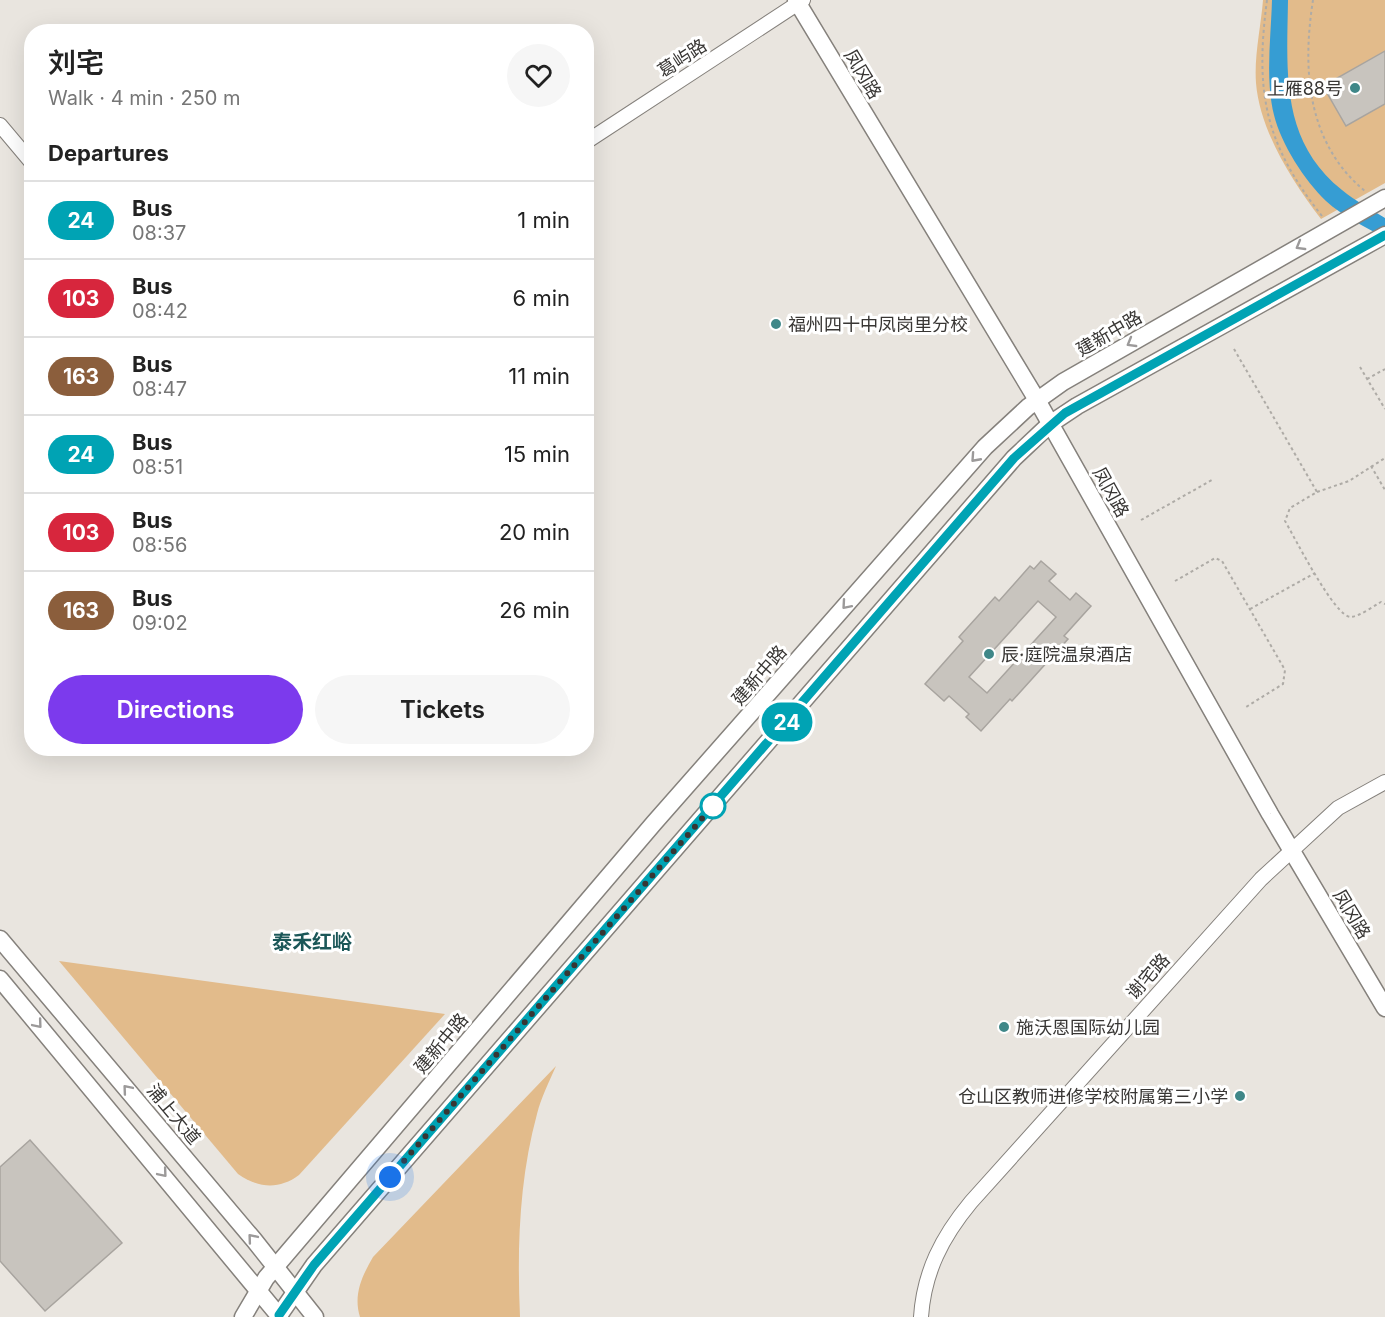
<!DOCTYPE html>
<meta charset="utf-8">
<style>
body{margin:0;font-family:Inter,"Noto Sans SC",sans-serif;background:#f6f6f6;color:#222;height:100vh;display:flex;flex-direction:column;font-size:22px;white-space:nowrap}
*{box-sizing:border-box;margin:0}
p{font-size:20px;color:#767676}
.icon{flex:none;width:33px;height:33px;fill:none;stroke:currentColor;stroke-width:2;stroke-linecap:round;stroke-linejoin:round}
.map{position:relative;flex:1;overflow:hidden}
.panel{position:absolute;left:24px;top:24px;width:570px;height:732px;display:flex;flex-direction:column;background:#fff;border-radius:24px;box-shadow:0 6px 24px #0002}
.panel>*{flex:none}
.badge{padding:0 12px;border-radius:20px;font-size:21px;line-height:39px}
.you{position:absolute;width:30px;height:30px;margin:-15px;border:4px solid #fff;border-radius:50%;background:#1a73e8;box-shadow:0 0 0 9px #1a73e833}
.map>.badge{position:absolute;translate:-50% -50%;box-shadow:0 0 0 3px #fff}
h2{padding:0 24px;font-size:22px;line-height:54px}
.round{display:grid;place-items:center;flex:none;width:63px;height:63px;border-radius:32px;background:#f6f6f6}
.head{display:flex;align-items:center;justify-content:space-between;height:102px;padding:0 24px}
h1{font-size:28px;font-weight:600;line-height:45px}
.primary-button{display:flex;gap:12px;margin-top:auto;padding:12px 24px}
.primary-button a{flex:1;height:69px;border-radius:36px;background:#7c3aed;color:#fff;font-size:24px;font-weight:600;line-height:69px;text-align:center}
.primary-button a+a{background:#f6f6f6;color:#222}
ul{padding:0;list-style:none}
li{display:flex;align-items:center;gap:18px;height:78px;padding:0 24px;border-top:2px solid #e0e0e0}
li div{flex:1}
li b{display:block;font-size:22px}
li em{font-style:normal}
li .badge{min-width:66px;font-weight:700;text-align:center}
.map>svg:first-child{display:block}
</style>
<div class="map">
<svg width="1385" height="1317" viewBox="0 0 1385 1317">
<rect width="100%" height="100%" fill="#e9e5df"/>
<!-- green -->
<g fill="#e2bb8b">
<path d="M1263,0H1385V183L1321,219C1292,181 1260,131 1256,83C1254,56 1261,26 1263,0Z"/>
<path d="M59,961L445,1014L299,1175C279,1190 258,1188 238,1174Z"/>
<path d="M556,1066C549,1082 541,1098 537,1114C519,1180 517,1249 520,1317H360C353,1295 362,1276 373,1257Z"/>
</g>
<!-- water -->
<path fill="#369dd3" d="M1272,0H1288C1287,72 1280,140 1342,190C1355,201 1371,209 1385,218V238C1366,227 1342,216 1326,201C1305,181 1281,144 1274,115C1265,79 1271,37 1272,0Z"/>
<!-- building -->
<g fill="#c8c4be" stroke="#a8a49f" stroke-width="1.5" fill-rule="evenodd">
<polygon points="1385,51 1385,104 1346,126 1323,86"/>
<path d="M1041,561L1056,574L1049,581L1070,600L1076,593L1091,606L1064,636L1068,639L1012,701L1010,699L981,731L966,717L969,714L949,696L944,701L925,684L963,641L959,637L995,597L999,601L1030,566L1034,569ZM1038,601L1056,617L987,693L969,677Z"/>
<polygon points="30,1140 122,1243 45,1311 0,1261 0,1167"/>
</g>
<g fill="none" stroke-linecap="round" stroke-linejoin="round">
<!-- minor casing -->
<g stroke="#85817c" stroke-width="16">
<g id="minor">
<polyline points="0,125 32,163"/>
<polyline points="586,142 803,0"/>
<path d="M921,1317C924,1272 942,1237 971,1202L1261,879L1338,808L1385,782"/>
</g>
</g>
<!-- major casing -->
<g stroke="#85817c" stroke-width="19">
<g id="major">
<polyline points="796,0 1037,400 1270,814 1385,1008"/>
<polyline points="0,939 254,1240 315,1317"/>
<polyline points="0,979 280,1317"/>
<polyline points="243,1317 266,1278 654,823 985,447 1028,407 1063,382 1385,198"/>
<polyline points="278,1317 314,1265 1014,458 1050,424 1077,406 1385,235"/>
</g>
</g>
<!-- path -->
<g stroke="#aeaba6" stroke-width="2" stroke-dasharray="3 3" stroke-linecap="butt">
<path d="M1267,0C1255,91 1264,143 1322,216"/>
<path d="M1313,0C1302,70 1307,144 1366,192"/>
<path d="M1234,349L1317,492L1290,508L1285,521C1294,536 1335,618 1351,617C1360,616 1372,607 1381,602L1385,604"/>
<polyline points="1360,367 1385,409"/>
<polyline points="1367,379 1385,369"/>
<polyline points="1371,466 1385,490"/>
<polyline points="1317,492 1349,481 1385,458"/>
<polyline points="1141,520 1212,480"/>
<polyline points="1175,581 1215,558 1222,561 1285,670 1283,684 1246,707"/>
<polyline points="1250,609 1315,573"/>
</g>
<!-- minor -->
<use href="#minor" stroke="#fff" stroke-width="14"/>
<!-- major -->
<use href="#major" stroke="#fff" stroke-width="16"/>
</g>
<!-- one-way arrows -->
<defs><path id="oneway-chevron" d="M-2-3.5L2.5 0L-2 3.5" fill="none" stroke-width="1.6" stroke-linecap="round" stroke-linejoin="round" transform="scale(1.5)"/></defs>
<g stroke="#9c9a9a">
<use href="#oneway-chevron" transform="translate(1300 246) rotate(150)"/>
<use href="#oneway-chevron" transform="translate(1131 343) rotate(150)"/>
<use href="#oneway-chevron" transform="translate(975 458) rotate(132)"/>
<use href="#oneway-chevron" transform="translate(846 605) rotate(131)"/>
<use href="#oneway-chevron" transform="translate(38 1024) rotate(50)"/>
<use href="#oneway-chevron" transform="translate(127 1089) rotate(-130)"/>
<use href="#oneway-chevron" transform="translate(163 1173) rotate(50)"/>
<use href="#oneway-chevron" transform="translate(252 1238) rotate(-130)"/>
</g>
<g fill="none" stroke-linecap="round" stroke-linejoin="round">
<!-- line casing -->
<g stroke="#fff" stroke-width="14">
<polyline id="line" points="279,1315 314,1265 1014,458 1065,413 1385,235"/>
</g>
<!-- line -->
<use href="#line" stroke="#00a3b4" stroke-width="9"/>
<!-- walk -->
<polyline stroke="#383634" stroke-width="6" stroke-dasharray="0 10.8" points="390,1177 713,806"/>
</g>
<!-- markers -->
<g fill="#3f8788" stroke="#fff" stroke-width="2">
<circle cx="1355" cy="88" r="6"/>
<circle cx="776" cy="324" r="6"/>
<circle cx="989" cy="654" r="6"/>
<circle cx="1004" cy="1027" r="6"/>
<circle cx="1240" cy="1096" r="6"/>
</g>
<circle fill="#fff" stroke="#00a3b4" stroke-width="3" cx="713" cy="806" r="12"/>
<g text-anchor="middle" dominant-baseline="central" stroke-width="6" stroke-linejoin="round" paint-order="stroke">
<!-- street labels -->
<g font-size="18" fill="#383634" stroke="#fff">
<text transform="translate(682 58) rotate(-33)">葛屿路</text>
<text transform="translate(863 74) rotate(59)">凤冈路</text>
<text transform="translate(1109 333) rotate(-30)">建新中路</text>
<text transform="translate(1111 492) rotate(61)">凤冈路</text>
<text transform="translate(759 675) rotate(-49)">建新中路</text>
<text transform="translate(1352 914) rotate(59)">凤冈路</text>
<text transform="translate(1148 976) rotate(-48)">谢宅路</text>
<text transform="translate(441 1043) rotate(-50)">建新中路</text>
<text transform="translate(174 1114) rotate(50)">浦上大道</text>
</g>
<!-- poi labels -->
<g font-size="18" fill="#383634" stroke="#fff" text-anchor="start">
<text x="1343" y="88" text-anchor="end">上雁88号</text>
<text x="788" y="324">福州四十中凤岗里分校</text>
<text x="1001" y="654">辰·庭院温泉酒店</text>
<text x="1016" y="1027">施沃恩国际幼儿园</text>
<text x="1228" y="1096" text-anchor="end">仓山区教师进修学校附属第三小学</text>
</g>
<!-- neighbourhood labels -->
<g font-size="20" font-weight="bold" fill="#1b5758" stroke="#fff">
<text x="312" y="942">泰禾红峪</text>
</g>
</g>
</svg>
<div class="you" style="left:390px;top:1177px"></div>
<b class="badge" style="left:787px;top:722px;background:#00a3b4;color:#fff">24</b>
<section class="panel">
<div class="head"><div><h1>刘宅</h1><p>Walk · 4 min · 250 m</p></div><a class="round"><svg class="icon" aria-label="heart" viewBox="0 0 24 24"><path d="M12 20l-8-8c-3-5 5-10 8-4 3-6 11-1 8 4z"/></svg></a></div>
<h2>Departures</h2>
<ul>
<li><span class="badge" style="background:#00a3b4;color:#fff">24</span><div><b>Bus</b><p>08:37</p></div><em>1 min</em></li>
<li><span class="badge" style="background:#d7263d;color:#fff">103</span><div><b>Bus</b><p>08:42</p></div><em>6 min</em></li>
<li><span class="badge" style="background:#8b5e3c;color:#fff">163</span><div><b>Bus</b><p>08:47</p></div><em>11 min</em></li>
<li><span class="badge" style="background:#00a3b4;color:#fff">24</span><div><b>Bus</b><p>08:51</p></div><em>15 min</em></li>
<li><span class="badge" style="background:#d7263d;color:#fff">103</span><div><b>Bus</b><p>08:56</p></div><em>20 min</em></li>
<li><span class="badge" style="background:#8b5e3c;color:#fff">163</span><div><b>Bus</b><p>09:02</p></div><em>26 min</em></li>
</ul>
<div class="primary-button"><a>Directions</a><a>Tickets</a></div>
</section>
</div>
